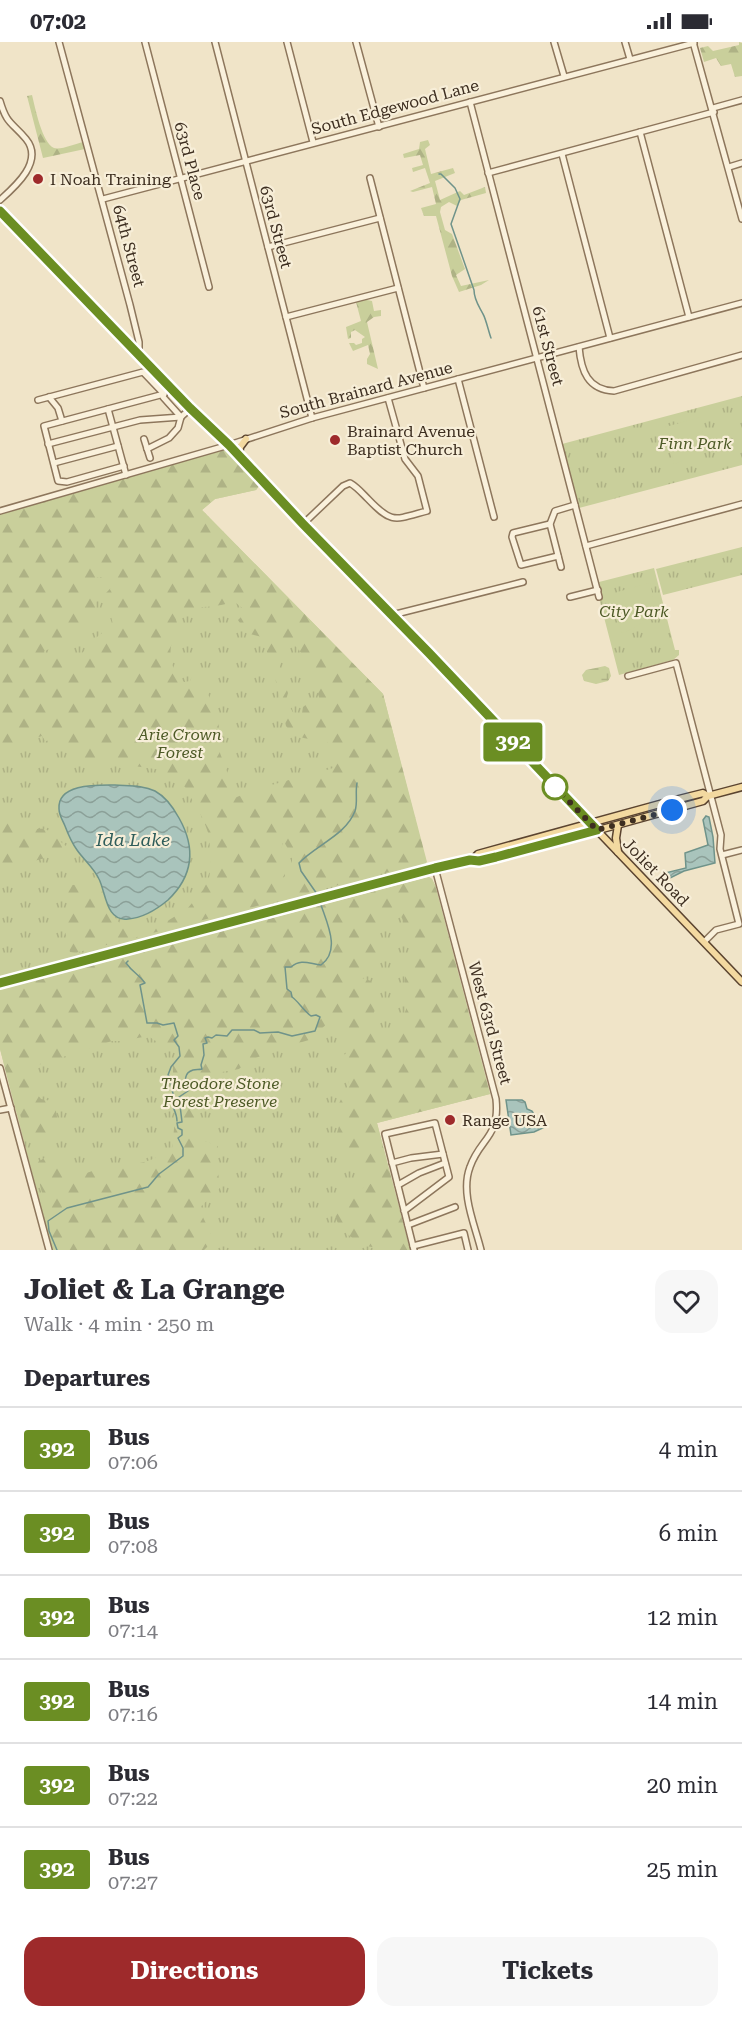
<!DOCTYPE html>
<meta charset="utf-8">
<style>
body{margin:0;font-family:"Roboto Serif",serif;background:#f7f7f7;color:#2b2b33;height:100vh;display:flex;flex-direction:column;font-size:22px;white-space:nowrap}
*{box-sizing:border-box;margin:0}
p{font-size:20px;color:#7c7c81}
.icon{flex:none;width:33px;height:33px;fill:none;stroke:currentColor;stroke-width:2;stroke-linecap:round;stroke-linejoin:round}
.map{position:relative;height:1208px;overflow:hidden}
.details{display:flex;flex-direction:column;background:#fff;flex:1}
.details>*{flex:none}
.badge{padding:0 12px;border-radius:4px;font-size:21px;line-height:39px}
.you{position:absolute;width:30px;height:30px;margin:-15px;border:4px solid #fff;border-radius:50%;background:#1a73e8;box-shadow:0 0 0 9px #1a73e833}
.map>.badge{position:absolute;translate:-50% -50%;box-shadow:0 0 0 3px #fff}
h2{padding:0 24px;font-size:22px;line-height:54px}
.round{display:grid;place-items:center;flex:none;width:63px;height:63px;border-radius:18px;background:#f7f7f7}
.summary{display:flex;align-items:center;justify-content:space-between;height:102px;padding:0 24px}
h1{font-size:28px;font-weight:700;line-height:45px}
.button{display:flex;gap:12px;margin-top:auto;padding:12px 24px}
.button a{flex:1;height:69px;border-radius:18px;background:#9e2a2b;color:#fff;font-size:24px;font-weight:700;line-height:69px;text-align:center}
.button a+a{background:#f7f7f7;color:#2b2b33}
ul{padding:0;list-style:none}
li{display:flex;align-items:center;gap:18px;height:84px;padding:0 24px;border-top:2px solid #e1e1e2}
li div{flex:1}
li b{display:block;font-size:22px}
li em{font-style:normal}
li .badge{min-width:66px;font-weight:700;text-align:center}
.status{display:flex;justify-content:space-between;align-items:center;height:42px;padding:0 30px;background:#fff;direction:ltr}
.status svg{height:16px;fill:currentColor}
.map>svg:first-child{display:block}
</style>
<div class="status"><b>07:02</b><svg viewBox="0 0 49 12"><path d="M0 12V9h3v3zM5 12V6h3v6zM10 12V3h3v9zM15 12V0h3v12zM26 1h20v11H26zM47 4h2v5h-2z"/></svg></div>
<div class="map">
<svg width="742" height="1208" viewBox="0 0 742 1208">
<defs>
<pattern id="grass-tufts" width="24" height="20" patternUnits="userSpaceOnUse" patternTransform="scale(1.5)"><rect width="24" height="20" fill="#c9cf9b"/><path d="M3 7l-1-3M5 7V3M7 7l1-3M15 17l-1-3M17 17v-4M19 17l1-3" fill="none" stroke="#aeb285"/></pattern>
<pattern id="forest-firs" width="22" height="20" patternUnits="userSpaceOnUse" patternTransform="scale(1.5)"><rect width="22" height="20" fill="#c9cf9b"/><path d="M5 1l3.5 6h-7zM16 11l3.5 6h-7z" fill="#aeb285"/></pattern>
<pattern id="wetland-marsh" width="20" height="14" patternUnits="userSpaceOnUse" patternTransform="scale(1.5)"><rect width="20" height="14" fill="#c9cf9b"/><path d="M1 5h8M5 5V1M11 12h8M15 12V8" fill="none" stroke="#aeb285"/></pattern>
<pattern id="water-waves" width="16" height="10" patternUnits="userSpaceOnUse" patternTransform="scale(1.5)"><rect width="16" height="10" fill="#a9c4bc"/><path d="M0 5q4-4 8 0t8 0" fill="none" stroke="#8ba098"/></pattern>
</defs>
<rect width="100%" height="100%" fill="#f0e4c8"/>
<!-- grass -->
<g fill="url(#grass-tufts)">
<polygon points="742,354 742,423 579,466 562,402"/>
<polygon points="221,408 226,409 259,444 256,448 215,457 202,468 383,652 427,823 0,935 0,472"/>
<polygon points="742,505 742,533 663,553 656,527"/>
<polygon points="654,526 675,608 679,608 679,613 673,618 619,633 599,556 602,555 599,540"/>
<polygon points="429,835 432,837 435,843 490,1052 377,1081 410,1208 52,1208 0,1007 0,947"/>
</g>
<!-- forest -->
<g fill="url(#forest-firs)" fill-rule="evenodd">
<polygon points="739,0 742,1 742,34 735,35 731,22 721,24 716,16 704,20 700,6 708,4 713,9 739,3"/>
<path d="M32,53C35,65 42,101 54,106C61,108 75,102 83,100L85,107L43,116L27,54Z"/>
<polygon points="428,98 430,103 425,107 431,132 453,126 455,131 435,139 440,158 460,149 464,153 485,145 486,151 461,158 457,164 449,160 441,165 440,170 445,188 452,192 465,227 456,233 461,244 489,238 481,243 459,250 452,234 436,174 424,174 421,166 436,162 432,145 413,150 410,149 430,141 425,126 413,130 412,126 423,123 420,113 404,116 403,112 419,107 420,100"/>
<polygon points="362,257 372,259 374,269 381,268 381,274 374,275 367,280 378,327 367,322 367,317 370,312 368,303 353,309 349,301 354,301 356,303 362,301 362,297 365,295 355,288 351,290 351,296 348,297 346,285 361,279 356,260"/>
<path d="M224,408L259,444L256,448L215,457L202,468L383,652L427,820L75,911L70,910L60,869L65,867L79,868L82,859L62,849V845C76,840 89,844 102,848C106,862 117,885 132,889L169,878L187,867L203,848L209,837L211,822L209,793L203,777L185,745L162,728L85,717L77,712L72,702L57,701L55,698L45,699L42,694L0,707V472ZM114,527L118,529C116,538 113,544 106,551L113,583L98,594L73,621L58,616L44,615V609C63,603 92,581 96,561C98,552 96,544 94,536L109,534ZM228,561H236L245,568L243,573L238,578L246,591L262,595L274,631L286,684C295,697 311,698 326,698C332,707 333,715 333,726L298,737L289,738L254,748L232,757L228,749L229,735L220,711L219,685L215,669L206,647L192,634L190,639L184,640C172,631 168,613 172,600L180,595L176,577C188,560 210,568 228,561ZM288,598C305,608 314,636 319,655V661L307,662L303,665L300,683L286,658L288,651L282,636L279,622L283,617L284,601ZM283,798L292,814V829L296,840C288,846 280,851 275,839L281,838L285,834L281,810Z"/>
<path d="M6,767L16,771L13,780C22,794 31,785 44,787C54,789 59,801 68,805L69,809C47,817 23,821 0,826V768Z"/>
<path d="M429,835L432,837L435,843L490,1052L377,1081L410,1208H388L361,1203L340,1186L334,1172V1164L347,1154L374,1140L359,1120L348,1116L337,1106L335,1097L341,1078L336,1070C344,1044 357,1044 342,1016L350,1006L349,995L342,989L338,981L330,979L309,998L281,1006L248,1019L239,1027L222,1030L207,1045L199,1064L198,1079L199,1091L205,1099L218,1104L215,1120L221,1144C215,1154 206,1158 199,1167L214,1198L204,1208H52L44,1178L48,1168C43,1152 36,1138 38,1120L52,1111C58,1119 66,1131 77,1132C88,1133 98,1125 109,1123C115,1122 121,1124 128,1123C144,1121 159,1116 172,1107L177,1057L173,1035V1019L178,1013L176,1007L162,1003L148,994L122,999H112L38,1023L29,1024L37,1052L41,1057L51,1059L56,1069L58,1081L52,1090L45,1094L35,1093L27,1090L24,1087L20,1072L16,1069L0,1007V947ZM395,870C406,875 405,888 409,900L418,907C407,911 402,918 407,931C401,941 407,949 411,960C406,964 407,967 404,972C400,980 392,988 384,994L376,990L372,977L376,964L371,939L362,936L360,931C365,923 375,918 377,909C378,905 376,898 376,893L385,884L384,874L386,871Z"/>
</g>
<!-- wetland -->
<polygon fill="url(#wetland-marsh)" points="605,624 609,626 611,634 608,639 596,642 584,639 582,633 586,628"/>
<!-- pitch -->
<g fill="#c9cf9b">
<path d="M701,375C707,398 695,415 674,422L665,385Z"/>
<path d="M650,541C658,565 645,584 622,591L613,557L617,550Z"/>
</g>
<!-- water -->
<g fill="url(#water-waves)" stroke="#6f938a" stroke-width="1.5">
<path d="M115,743C129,744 143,743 155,749C166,755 173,765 179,776C196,806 193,834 168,858C156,868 143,876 128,877C106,880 106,851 99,837C94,826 84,818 77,808C72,801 68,792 65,784C63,779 59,773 59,767C57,741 99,743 115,743Z"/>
<polygon points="706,774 709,775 713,795 715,821 684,829 668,837 664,837 665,831 686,826 685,811 708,803 703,778"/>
<polygon points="506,1058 522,1058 525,1060 527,1067 532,1069 538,1078 541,1078 545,1085 534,1090 511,1093"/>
</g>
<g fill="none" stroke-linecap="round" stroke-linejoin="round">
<!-- stream -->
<g stroke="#6f938a" stroke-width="1.5">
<path d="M439,132H441L455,146L460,157L451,182L474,248C474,258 479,264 483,272C486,277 489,291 491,296"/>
<path d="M317,852L301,829L299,821C316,803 346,793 355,769C358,760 355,751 357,741"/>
<path d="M128,919L126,921C133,931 139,932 145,941L140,943L147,981H157L163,983L174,981L178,994L174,998L179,1005L180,1014L171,1025L168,1033L170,1035L173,1052L170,1055C171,1064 177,1070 177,1079"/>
<path d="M57,1208L49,1189L48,1179L67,1166L148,1145L159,1132L183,1114V1106L178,1096L182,1093V1088L178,1086L177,1081L182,1080L179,1055L188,1049C187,1042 181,1032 193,1028C196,1027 199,1028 202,1027L201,1023L204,1013L203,1002L207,1001L205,996L208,995L212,996L216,993L227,994L232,988H254L260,991L278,990L292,994L315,989L320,975L316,973L311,974C303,968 298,959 292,955L291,950L287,947L285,925H291C301,916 310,922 321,923C341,909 327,881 321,863"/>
</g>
<!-- minor casing -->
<g stroke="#8d765c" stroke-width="8">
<g id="minor">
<polyline points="59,0 130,263 139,300 139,312"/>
<polyline points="145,0 209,245"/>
<polyline points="215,0 312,376"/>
<polyline points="287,0 313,100"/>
<polyline points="356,0 379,85"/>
<polyline points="554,0 564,34"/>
<polyline points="625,0 630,17"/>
<polyline points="693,0 742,177"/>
<path d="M0,59C7,83 12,80 26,97C44,119 16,144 0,158"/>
<polyline points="470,60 599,555"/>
<polyline points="713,66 742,58"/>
<polyline points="640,90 689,275"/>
<polyline points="562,112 610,296"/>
<polyline points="729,125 742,121"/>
<polyline points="488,131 714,70"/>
<polyline points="370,136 424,346"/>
<polyline points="103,157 694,1"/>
<polyline points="268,205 380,176"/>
<polyline points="286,275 398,246"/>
<path d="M579,305C581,329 588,348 614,349L742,313"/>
<polyline points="458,337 494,475"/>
<polyline points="49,355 58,366 62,379"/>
<polyline points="38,358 143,330 164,352 163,355 181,375"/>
<polyline points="108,367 126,433"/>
<polyline points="144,397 150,416"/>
<polyline points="48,402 140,378 181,375"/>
<polyline points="147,407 169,396 178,386 181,375 191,366"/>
<polyline points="54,421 118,404"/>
<polyline points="124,424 67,440 58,439 44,384 164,352"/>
<polyline points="0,469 229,403 312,376 742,261"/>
<path d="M303,482L343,444L350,441C357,445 362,451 368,457C392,482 394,478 427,469L418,434L405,417L388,356"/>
<polyline points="550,482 513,491 512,495 521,523 558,514"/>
<polyline points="586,504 742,462"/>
<polyline points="561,525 550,482 555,469 575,463"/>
<polyline points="570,555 598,548"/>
<polyline points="392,573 523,540"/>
<polyline points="628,634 676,621 721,793 720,807 739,882 716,888 704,900"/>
<polyline points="722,813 742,808"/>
<path d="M435,826L496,1057C500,1096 480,1096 470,1125C460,1151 475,1183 481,1208"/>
<polyline points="0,1026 49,1208"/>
<polyline points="0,1068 11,1066"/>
<polyline points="392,1121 411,1116 443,1112"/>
<polyline points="398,1143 419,1131 445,1121"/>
<polyline points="404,1169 449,1135 435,1081 385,1092 414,1208"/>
<polyline points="408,1183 455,1165"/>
<polyline points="413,1204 464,1191 468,1208"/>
</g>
</g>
<!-- major casing -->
<g stroke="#5b4430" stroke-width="9">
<g id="major">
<polyline points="0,169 191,366 229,403 742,940"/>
<polyline points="239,414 240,405 246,397"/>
<polyline points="618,810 616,796 618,783"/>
<polyline points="473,817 479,819 541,804 703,759 708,754 742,745"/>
<polyline points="0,941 473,817 478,812 667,760 703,751 708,754"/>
</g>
</g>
<!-- minor -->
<use href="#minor" stroke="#faf1dc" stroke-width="5"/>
<!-- major -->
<use href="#major" stroke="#f3d9a0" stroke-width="6"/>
</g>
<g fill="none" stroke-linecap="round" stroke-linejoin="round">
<!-- line casing -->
<g stroke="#fff" stroke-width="14">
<polyline id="line" points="0,169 190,366 229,403 303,482 429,611 597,788 496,815 479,819 470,818 435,826 0,941"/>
</g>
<!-- line -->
<use href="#line" stroke="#6b8e23" stroke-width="9"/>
<!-- walk -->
<polyline stroke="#3d2e20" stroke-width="6" stroke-dasharray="0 10.8" points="555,745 597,788 672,768"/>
</g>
<!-- markers -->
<g fill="#9e2a2b" stroke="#f7eed8" stroke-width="2">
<circle cx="38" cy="137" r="6"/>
<circle cx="335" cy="398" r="6"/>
<circle cx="450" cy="1078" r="6"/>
</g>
<circle fill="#fff" stroke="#6b8e23" stroke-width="3" cx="555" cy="745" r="12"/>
<g text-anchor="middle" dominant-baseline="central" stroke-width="4.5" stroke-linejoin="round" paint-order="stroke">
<!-- street labels -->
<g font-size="16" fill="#3d2e20" stroke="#f7eed8">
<text transform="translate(395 65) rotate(-15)">South Edgewood Lane</text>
<text transform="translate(190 119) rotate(75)">63rd Place</text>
<text transform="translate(276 185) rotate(75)">63rd Street</text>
<text transform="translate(129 204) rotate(75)">64th Street</text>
<text transform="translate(548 304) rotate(75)">61st Street</text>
<text transform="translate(366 348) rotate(-15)">South Brainard Avenue</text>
<text transform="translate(656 830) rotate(46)">Joliet Road</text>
<text transform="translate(490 981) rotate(75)">West 63rd Street</text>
</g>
<!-- poi labels -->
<g font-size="16" fill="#3d2e20" stroke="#f7eed8" text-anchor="start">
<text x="50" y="137">I Noah Training</text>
<text x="347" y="389">Brainard Avenue<tspan x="347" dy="18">Baptist Church</tspan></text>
<text x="462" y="1078">Range USA</text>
</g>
<!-- park labels -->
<g font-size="16" font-style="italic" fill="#4d5a26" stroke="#f7eed8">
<text x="695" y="401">Finn Park</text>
<text x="634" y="569">City Park</text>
<text x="180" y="692">Arie Crown<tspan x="180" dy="18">Forest</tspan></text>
<text x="220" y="1041">Theodore Stone<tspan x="220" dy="18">Forest Preserve</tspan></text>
</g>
<!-- water labels -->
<g font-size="18" font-style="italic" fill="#2f5d5a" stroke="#f7eed8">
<text x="133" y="797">Ida Lake</text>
</g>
</g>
</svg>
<div class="you" style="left:672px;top:768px"></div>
<b class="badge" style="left:513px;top:700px;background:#6b8e23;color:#fff">392</b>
</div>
<section class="details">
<div class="summary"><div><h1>Joliet &amp; La Grange</h1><p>Walk · 4 min · 250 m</p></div><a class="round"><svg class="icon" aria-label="heart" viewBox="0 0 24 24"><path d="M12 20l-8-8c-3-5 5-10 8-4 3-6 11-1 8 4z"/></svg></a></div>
<h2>Departures</h2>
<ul>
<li><span class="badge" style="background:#6b8e23;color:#fff">392</span><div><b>Bus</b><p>07:06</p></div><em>4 min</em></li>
<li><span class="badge" style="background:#6b8e23;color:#fff">392</span><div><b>Bus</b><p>07:08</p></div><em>6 min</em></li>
<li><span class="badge" style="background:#6b8e23;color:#fff">392</span><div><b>Bus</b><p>07:14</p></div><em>12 min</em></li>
<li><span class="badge" style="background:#6b8e23;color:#fff">392</span><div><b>Bus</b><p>07:16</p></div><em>14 min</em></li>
<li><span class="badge" style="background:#6b8e23;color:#fff">392</span><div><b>Bus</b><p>07:22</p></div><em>20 min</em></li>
<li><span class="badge" style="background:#6b8e23;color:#fff">392</span><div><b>Bus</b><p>07:27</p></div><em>25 min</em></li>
</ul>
<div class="button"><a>Directions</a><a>Tickets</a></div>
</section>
